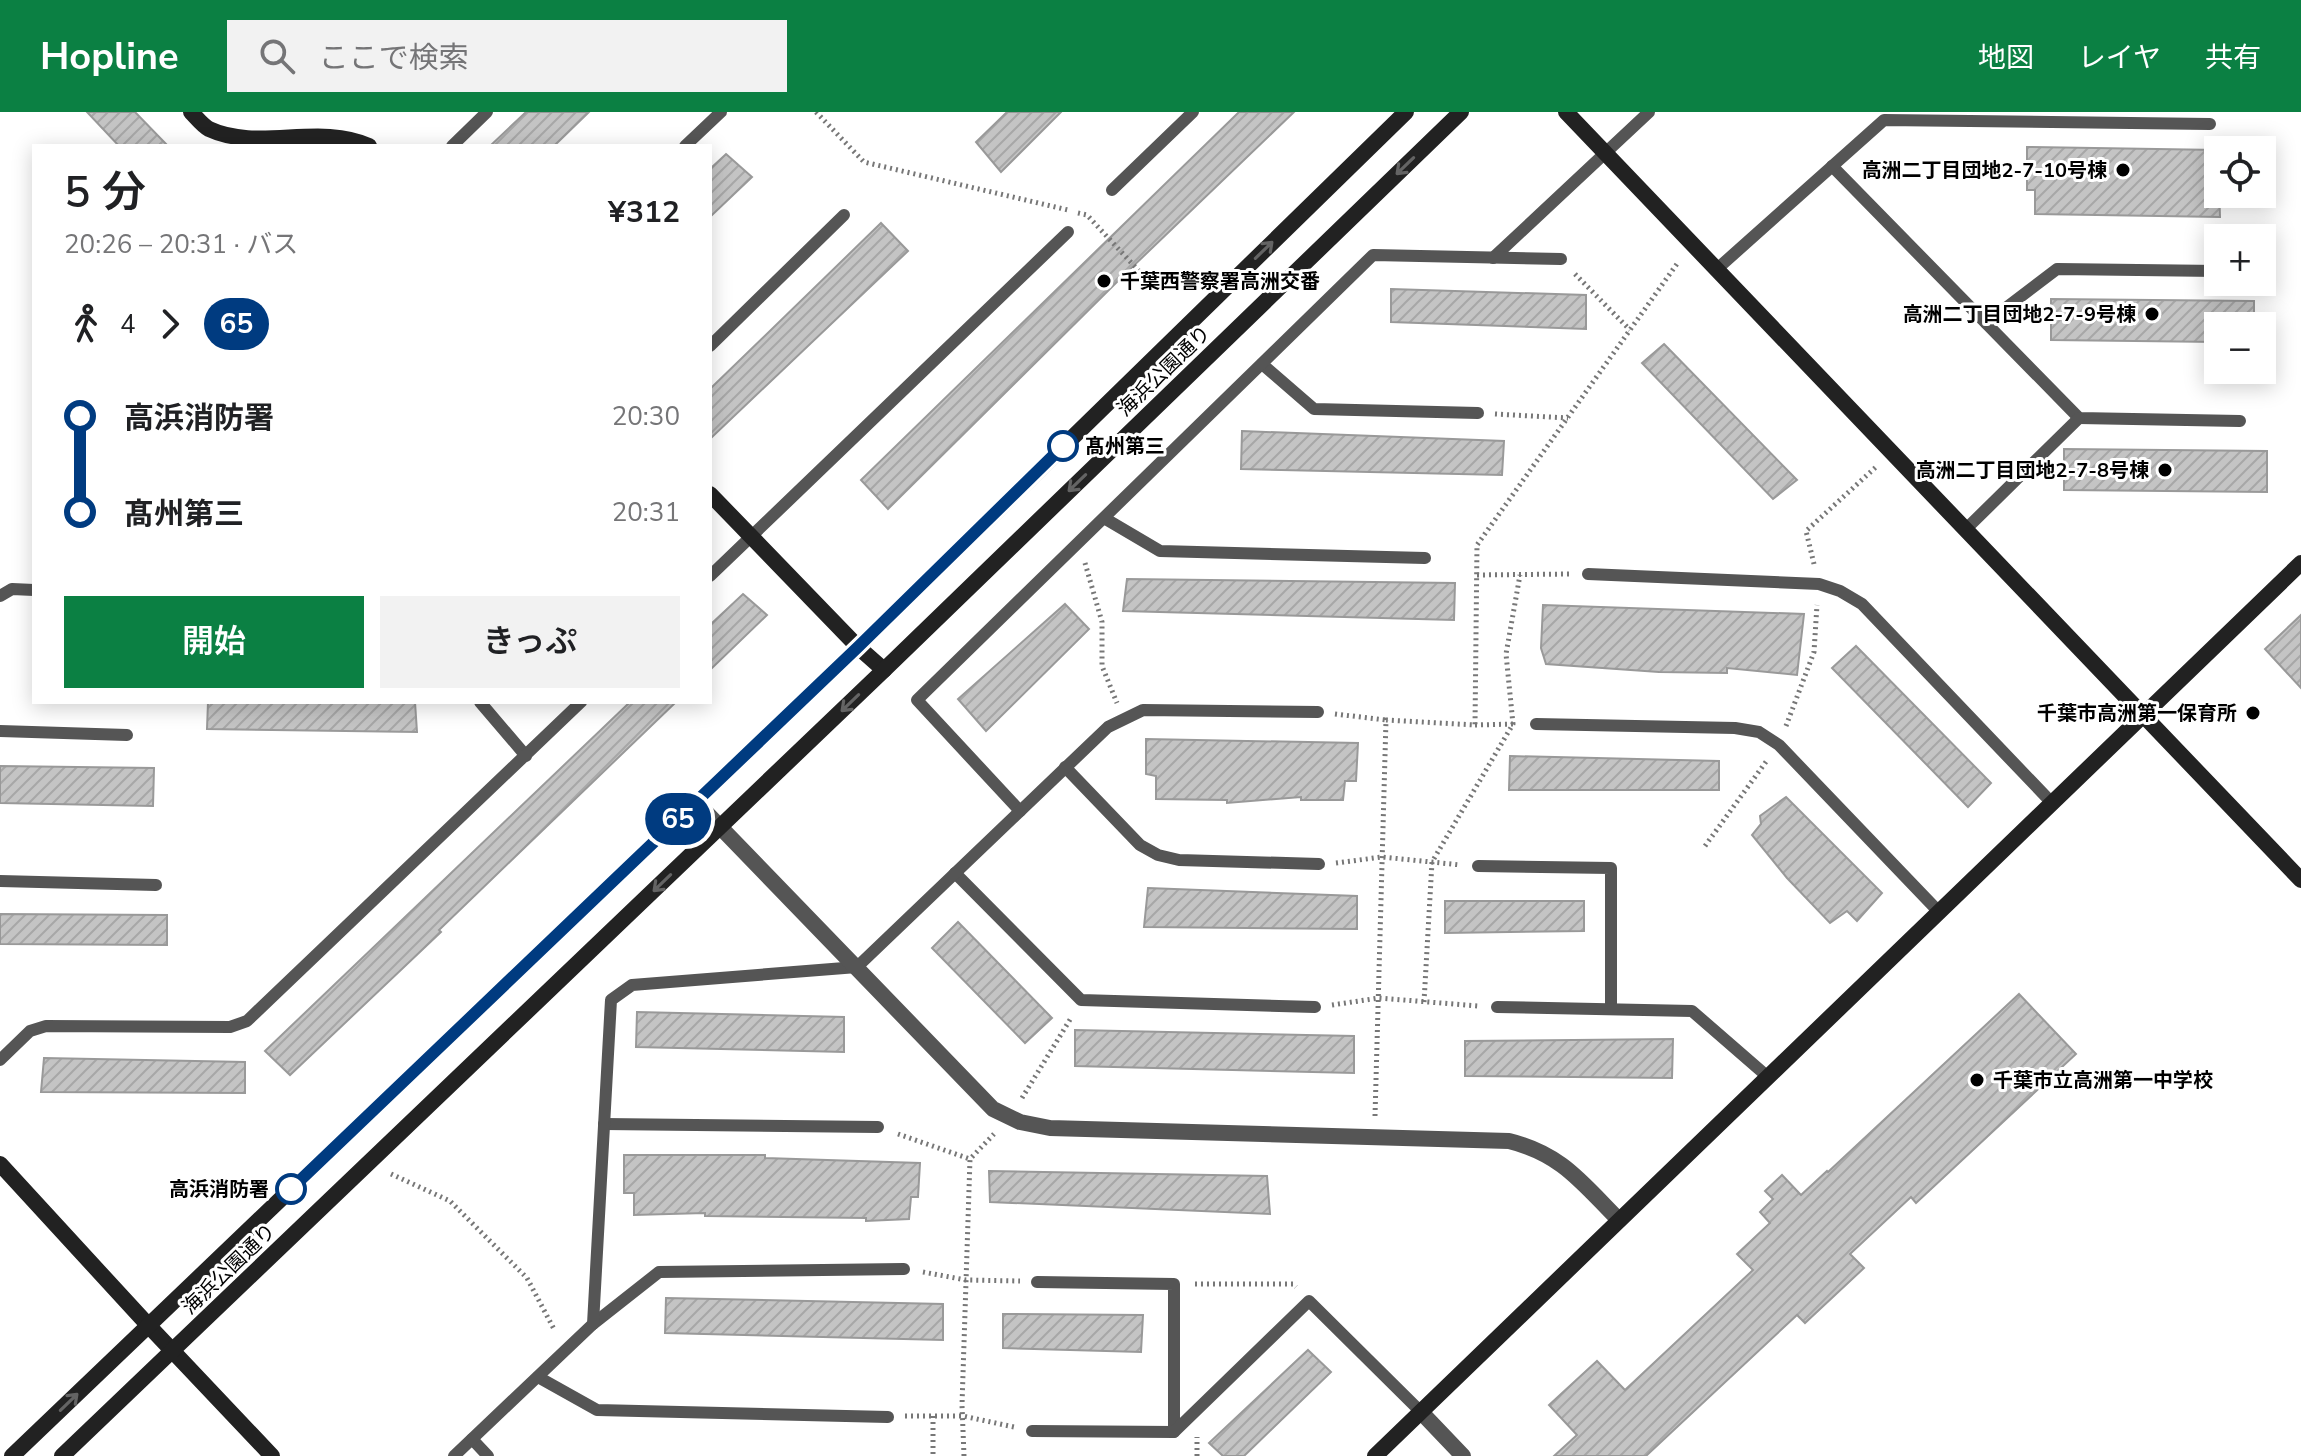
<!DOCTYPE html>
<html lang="ja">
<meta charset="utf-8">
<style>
body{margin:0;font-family:"Nunito Sans","Noto Sans JP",sans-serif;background:#f2f2f2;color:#202124;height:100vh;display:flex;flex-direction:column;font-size:30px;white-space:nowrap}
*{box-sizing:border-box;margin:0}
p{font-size:26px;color:#757577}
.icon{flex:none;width:44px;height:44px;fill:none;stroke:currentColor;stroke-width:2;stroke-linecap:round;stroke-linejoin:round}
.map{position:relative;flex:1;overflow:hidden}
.details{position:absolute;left:32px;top:32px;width:680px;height:560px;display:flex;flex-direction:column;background:#fff;border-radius:0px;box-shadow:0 4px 20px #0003}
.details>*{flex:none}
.badge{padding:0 16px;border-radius:26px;font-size:28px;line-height:52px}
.fabs{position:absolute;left:2204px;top:24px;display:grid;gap:16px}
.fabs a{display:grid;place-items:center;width:72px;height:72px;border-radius:0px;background:#fff;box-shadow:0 4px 20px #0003;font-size:40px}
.map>.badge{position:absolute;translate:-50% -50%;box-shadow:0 0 0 4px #fff}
.legs{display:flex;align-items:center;gap:12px;height:88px;padding:0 32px;font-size:26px}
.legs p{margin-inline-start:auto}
.overview{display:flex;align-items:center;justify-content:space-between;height:136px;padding:0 32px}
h1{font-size:44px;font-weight:600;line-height:60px}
.primary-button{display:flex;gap:16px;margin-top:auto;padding:16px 32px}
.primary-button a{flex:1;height:92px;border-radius:0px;background:#0b8043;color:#fff;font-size:32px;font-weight:600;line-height:92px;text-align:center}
.primary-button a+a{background:#f2f2f2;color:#202124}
ul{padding:0 32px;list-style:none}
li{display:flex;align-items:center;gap:28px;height:96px;font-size:30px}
li i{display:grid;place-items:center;width:12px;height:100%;margin:0 10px;background:currentColor}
li i::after{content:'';width:20px;height:20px;margin:-10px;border:6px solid;border-radius:50%;background:#fff}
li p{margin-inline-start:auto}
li:first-child i{background:linear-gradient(#0000 50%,currentColor 0)}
li:last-child i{background:linear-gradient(currentColor 50%,#0000 0)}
header{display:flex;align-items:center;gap:48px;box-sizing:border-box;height:112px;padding:0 40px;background:#0b8043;color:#fff}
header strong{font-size:38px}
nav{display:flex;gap:44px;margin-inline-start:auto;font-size:28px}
.search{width:560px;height:72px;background:#f2f2f2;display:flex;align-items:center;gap:20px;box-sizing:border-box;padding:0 28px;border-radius:0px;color:#757577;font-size:30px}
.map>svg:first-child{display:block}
</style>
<header>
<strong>Hopline</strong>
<div class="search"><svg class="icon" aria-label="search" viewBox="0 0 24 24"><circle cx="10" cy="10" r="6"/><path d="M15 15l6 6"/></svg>ここで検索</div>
<nav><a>地図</a><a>レイヤ</a><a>共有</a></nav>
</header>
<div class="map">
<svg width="2301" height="1344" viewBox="0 0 2301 1344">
<defs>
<pattern id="building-hatch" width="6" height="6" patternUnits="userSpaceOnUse" patternTransform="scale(2)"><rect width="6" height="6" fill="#c4c4c4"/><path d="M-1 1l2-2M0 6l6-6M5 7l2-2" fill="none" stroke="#a7a7a7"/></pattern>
</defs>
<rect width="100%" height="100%" fill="#fff"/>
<!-- building -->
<g fill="url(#building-hatch)" stroke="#999" stroke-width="2">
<polygon points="87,0 135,0 168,34 119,34"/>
<polygon points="526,0 589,0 554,34 490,34"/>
<polygon points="1007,0 1061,0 1001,60 976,30"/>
<polygon points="1239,0 1294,0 1125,162 888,397 861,368"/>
<polygon points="2027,35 2218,38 2220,105 2035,102 2035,78 2027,78"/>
<polygon points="726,42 752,65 710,105 710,57"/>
<polygon points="881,111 908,139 710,327 710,277"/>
<polygon points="1391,177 1586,183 1586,217 1391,210"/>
<polygon points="2051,187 2254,189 2254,214 2218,214 2218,230 2051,228"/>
<polygon points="1664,232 1797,368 1773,387 1642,251"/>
<polygon points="1242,319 1504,329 1502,363 1241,357"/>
<polygon points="2064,337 2267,339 2267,380 2064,378"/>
<polygon points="1127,467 1455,471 1454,508 1123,499"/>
<polygon points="743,482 767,503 710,558 710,513"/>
<polygon points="1065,492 1089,517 986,619 958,587"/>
<polygon points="1543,493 1804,502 1797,563 1727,556 1727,561 1659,560 1546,552 1541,536"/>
<polygon points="2301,503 2301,576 2265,537"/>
<polygon points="1856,534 1991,671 1968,695 1832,556"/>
<polygon points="208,590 415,590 417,620 207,617"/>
<polygon points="630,590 676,590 439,818 441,820 290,963 265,939"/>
<polygon points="1146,627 1358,631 1356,669 1345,669 1343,688 1301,688 1301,685 1227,691 1227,688 1156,687 1156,664 1146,662"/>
<polygon points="1510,644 1719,649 1719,678 1509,678"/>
<polygon points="0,654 154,656 153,694 0,691"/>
<polygon points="1786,685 1882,781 1857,809 1847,799 1830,811 1787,766 1752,723 1761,712 1760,704"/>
<polygon points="1148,776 1357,784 1357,817 1144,815"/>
<polygon points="1445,789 1584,789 1584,819 1445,821"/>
<polygon points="0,802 167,803 167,833 0,832"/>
<polygon points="958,810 1052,906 1025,931 932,836"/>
<polygon points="2019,882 2076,942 1916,1091 1911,1085 1850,1142 1864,1156 1805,1211 1797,1203 1646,1344 1554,1344 1577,1323 1549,1293 1597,1249 1625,1278 1753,1158 1737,1142 1770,1111 1760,1100 1773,1087 1765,1079 1782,1063 1801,1083 1827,1059 1828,1060"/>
<polygon points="637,900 844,905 844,940 636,935"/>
<polygon points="1075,918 1354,924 1354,961 1075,954"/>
<polygon points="1673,927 1672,966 1465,964 1465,929"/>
<polygon points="44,946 245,950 245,981 41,980"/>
<polygon points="624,1043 765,1043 765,1046 920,1051 918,1085 911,1085 909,1107 866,1109 866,1106 705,1104 705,1101 634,1103 634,1081 624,1081"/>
<polygon points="989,1059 1267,1064 1270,1102 990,1090"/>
<polygon points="666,1186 943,1192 943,1228 665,1221"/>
<polygon points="1003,1202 1143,1203 1141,1240 1003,1236"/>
<polygon points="1308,1238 1331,1260 1244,1344 1223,1344 1209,1331"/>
</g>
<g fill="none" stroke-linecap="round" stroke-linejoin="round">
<!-- path -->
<g stroke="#777" stroke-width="5" stroke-dasharray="2 4" stroke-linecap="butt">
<polyline points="816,0 864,50 1068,98"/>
<polyline points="1078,101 1087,103 1150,171"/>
<polyline points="1575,162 1630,218"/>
<polyline points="1495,302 1568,306"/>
<polyline points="1085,451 1102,510 1102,554 1117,591"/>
<polyline points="1814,452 1806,419 1877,354"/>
<polyline points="1477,463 1571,462"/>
<polyline points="1335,602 1386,608"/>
<polyline points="1475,613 1515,612"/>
<polyline points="1786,614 1814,540 1817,493"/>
<polyline points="1705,734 1768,647"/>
<polyline points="1336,751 1382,745 1461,753"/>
<polyline points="1424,890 1432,750 1513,612 1506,542 1520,463"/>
<polyline points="1332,893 1379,886 1478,894"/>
<polyline points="1022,986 1071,906"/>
<polyline points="1375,1004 1386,608 1475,613 1477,433 1679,149"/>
<polyline points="898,1022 970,1047"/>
<polyline points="391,1062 450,1089 527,1166 555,1219"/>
<polyline points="923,1160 966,1168 1020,1169"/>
<polyline points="1195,1172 1293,1172 1296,1175"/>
<polyline points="905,1304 963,1304 1014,1315"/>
<polyline points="933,1304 933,1344"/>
<polyline points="964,1344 962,1293 970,1047 994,1022"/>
<polyline points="1197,1344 1197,1325"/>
</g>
<!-- lane -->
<g stroke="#555" stroke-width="12">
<polyline points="452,34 487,0"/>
<polyline points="685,34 721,0"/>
<polyline points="1832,54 2079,306 2240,309"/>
<polyline points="1112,78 1193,0"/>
<polyline points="1493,146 1649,0"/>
<polyline points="1717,157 1884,8 2210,12"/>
<polyline points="1986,211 2057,157 2218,159"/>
<polyline points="710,234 844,103"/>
<polyline points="1262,252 1314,297 1478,301"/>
<polyline points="1104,406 1160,439 1425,446"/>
<polyline points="1965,418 2079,306"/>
<polyline points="1588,462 1819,472 1840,479 1862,492 2052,691"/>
<polyline points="710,464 1068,120"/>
<polyline points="0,484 12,477 34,478"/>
<polyline points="480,590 526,644"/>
<polyline points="1536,612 1735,616 1759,620 1779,633 1939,800"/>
<polyline points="0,619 127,623"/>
<polyline points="1065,655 1140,733 1158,743 1179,748 1319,752"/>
<polyline points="1020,699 917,588 1373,143 1561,147"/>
<polyline points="1478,754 1611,756 1611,897"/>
<polyline points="955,761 1081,888 1315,895"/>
<polyline points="0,769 156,773"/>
<polyline points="1497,895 1692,899 1768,965"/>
<polyline points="0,948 30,919 46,914 230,915 247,909 581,590"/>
<polyline points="604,1012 878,1015"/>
<polyline points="1037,1170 1174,1172 1174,1320"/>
<polyline points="593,1212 659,1160 904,1157"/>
<polyline points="538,1265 597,1298 888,1305"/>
<polyline points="1032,1319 1174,1320 1309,1189 1421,1300"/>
<polyline points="472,1327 488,1344"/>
<polyline points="454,1344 593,1212 611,888 632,873 857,855 1108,615 1143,598 1318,600"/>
</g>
<!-- street -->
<g stroke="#555" stroke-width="16">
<path d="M696,690L993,997L1020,1010L1050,1016L1509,1029C1562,1042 1582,1071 1619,1108"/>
<polyline points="1421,1300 1463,1344"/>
</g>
<!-- secondary -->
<g stroke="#222" stroke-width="16">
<path d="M191,0C197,6 202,13 209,17C258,40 319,11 369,34"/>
<polyline points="1566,0 2301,768"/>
<polyline points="710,382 858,535 884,558"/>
<polyline points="0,1052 148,1213 272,1344"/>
<polyline points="12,1344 858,535 1406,0"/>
<polyline points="62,1344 884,558 1461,0"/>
<polyline points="1375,1344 2301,451"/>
</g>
</g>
<!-- one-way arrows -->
<defs><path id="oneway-shaft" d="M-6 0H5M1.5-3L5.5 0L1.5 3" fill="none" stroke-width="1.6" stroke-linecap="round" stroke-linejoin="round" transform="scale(2)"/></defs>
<g stroke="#646464">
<use href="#oneway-shaft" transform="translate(1405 54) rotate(136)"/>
<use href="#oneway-shaft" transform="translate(1264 138) rotate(-44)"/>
<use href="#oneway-shaft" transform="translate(1077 371) rotate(136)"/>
<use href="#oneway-shaft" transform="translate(850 591) rotate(136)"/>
<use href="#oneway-shaft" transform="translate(662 771) rotate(136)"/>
<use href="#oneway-shaft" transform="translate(69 1290) rotate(-44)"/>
</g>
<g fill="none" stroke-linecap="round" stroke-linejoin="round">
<!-- line-1 casing -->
<g stroke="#fff" stroke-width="18">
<polyline id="line-1" points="291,1077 858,535 1063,334"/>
</g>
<!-- line-1 -->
<use href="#line-1" stroke="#003b80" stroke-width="12"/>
</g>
<!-- markers -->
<g fill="#000" stroke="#fff" stroke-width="3">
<circle cx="2123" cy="58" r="8"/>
<circle cx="1104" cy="169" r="8"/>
<circle cx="2152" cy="202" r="8"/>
<circle cx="2165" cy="358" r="8"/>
<circle cx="2253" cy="601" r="8"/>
<circle cx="1977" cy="968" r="8"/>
</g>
<g fill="#fff" stroke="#003b80" stroke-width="4">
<circle cx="1063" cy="334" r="14"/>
<circle cx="291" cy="1077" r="14"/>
</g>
<g text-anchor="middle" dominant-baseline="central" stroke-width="6" stroke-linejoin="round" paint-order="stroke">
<!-- poi labels -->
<g font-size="20" font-weight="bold" fill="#000" stroke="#fff" text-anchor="end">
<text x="2107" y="58">高洲二丁目団地2-7-10号棟</text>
<text x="1120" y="169" text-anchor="start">千葉西警察署高洲交番</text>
<text x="2136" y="202">高洲二丁目団地2-7-9号棟</text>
<text x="2149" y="358">高洲二丁目団地2-7-8号棟</text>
<text x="2237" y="601">千葉市高洲第一保育所</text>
<text x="1993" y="968" text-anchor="start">千葉市立高洲第一中学校</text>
</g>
<!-- street labels -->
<g font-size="20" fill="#000" stroke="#fff">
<text transform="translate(1164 259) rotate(-44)">海浜公園通り</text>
<text transform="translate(229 1157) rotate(-44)">海浜公園通り</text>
</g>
<!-- stop labels -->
<g font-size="20" font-weight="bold" fill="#000" stroke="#fff" text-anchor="start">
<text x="1085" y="334">髙州第三</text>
<text x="269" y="1077" text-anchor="end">高浜消防署</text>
</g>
</g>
</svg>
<div class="fabs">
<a><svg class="icon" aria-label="locate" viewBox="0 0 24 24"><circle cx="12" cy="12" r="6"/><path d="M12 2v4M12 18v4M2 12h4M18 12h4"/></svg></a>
<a>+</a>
<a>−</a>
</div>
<b class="badge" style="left:678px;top:707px;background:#003b80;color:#fff">65</b>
<section class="details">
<div class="overview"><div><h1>5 分</h1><p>20:26 – 20:31 · バス</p></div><b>¥312</b></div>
<div class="legs"><svg class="icon" aria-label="walk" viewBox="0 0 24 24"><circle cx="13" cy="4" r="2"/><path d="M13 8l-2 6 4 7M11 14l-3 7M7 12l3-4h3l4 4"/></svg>4<svg class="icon" aria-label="forward" viewBox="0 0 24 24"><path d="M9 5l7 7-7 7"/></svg><b class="badge" style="background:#003b80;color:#fff">65</b></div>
<ul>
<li><i style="color:#003b80"></i><b>高浜消防署</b><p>20:30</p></li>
<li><i style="color:#003b80"></i><b>髙州第三</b><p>20:31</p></li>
</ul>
<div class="primary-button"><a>開始</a><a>きっぷ</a></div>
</section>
</div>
